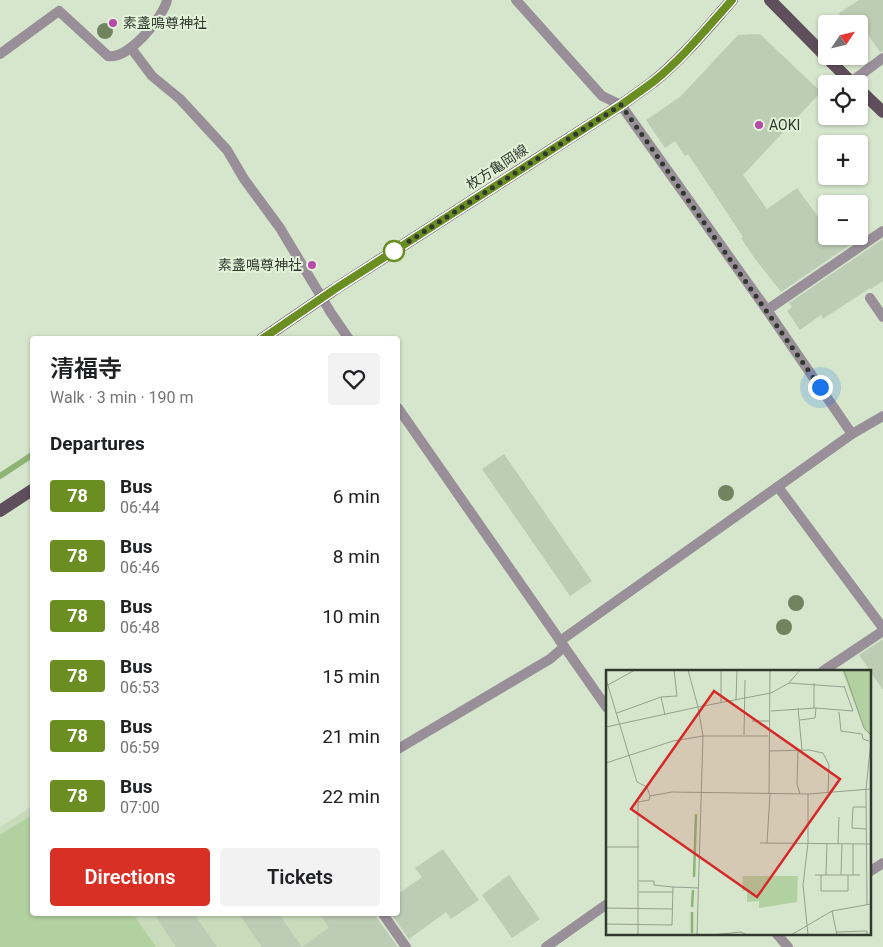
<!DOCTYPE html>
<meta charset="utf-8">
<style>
body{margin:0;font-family:Roboto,"Noto Sans JP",sans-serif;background:#f2f2f2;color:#202124;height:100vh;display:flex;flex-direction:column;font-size:19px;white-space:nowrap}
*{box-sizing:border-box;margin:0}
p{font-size:16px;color:#757577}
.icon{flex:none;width:28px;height:28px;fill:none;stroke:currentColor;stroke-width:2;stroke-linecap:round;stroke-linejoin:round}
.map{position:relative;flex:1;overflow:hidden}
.panel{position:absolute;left:30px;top:336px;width:370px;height:580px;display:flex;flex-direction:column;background:#fff;border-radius:5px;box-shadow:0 1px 4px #0004}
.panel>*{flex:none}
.badge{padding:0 10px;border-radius:4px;font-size:18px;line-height:32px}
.needle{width:32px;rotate:55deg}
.buttons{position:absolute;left:818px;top:15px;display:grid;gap:10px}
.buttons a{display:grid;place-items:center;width:50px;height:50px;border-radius:5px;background:#fff;box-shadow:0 1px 4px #0004;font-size:25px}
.you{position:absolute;width:25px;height:25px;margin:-12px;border:4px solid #fff;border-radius:50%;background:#1a73e8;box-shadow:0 0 0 8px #1a73e833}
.map>.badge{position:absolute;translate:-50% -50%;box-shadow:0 0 0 2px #fff}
h2{padding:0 20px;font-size:19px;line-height:45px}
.round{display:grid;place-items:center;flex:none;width:52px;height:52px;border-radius:5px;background:#f2f2f2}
.head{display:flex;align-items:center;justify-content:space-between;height:85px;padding:0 20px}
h1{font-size:24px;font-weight:600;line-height:38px}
.button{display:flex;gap:10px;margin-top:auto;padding:10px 20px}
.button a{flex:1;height:58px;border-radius:5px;background:#d93025;color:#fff;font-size:20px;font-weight:600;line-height:58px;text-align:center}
.button a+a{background:#f2f2f2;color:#202124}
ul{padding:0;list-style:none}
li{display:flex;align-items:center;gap:15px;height:60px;padding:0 20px}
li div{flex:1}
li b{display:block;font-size:19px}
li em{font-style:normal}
li .badge{min-width:55px;font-weight:700;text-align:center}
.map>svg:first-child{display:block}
</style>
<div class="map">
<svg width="883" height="947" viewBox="0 0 883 947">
<rect width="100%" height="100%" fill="#d6e6cd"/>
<!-- built -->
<polygon fill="#c8dcbc" points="32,806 32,914 373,914 396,947 0,947 0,827"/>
<!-- green -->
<polygon fill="#b2d1a0" points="32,815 32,914 133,914 156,947 0,947 0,835"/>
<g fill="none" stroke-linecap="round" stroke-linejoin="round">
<!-- stream -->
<polyline stroke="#8db475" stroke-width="6" points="0,476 32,455"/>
</g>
<!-- building -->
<g fill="#bdccb4">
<polygon points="859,0 883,0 883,51 880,52 865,30 859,33 859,24 846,24 839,13"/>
<polygon points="760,34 821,92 743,175 767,209 797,188 819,218 826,213 826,236 863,236 781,292 753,256 741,238 743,237 688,154 685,156 675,141 665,148 646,120 680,97 738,35"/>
<polygon points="883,239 883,281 871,289 870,288 823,319 821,315 800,330 787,311 792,307 789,303"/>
<polygon points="504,454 592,581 570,596 482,469"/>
<polygon points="883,639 883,690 859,655"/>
<polygon points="443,849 479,900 451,919 446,912 409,939 391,914 398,914 398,894 422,877 415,868"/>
<polygon points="509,875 540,919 512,938 482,895"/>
<polygon points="154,914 194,914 217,947 176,947"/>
<polygon points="239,914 279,914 302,947 329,928 320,914 376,914 377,918 398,947 262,947"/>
</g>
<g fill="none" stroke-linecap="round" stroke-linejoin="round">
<!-- street -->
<g stroke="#998f98" stroke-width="10">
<polyline points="516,0 602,96 621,105 767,310 852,434"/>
<polyline points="131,48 152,76 180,99 227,150 244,179 280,228 331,313 349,339"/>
<path d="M0,54L59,11L108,56C128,60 163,18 167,0"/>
<polyline points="851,82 883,58"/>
<polyline points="870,298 883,317"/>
<polyline points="767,310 883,231"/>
<polyline points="398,408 607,708"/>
<polyline points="778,487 883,628"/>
<polyline points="560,641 852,434 883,416"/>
<polyline points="823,671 883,631"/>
<polyline points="398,749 550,659 564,647"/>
<polyline points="869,872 883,863"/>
<polyline points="383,914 406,947"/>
<polyline points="776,933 788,947"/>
<polyline points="546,947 607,904"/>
</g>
<!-- primary -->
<g stroke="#5f4e5c" stroke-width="12">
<polyline points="770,0 853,84"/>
<polyline points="859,89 883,112"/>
<path d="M262,339L335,289L621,105C631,98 642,90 653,82C682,59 707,28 732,0"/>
<polyline points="0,511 32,490"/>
</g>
</g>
<!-- trees -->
<g fill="#6f845f">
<circle cx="105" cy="31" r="8"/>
<circle cx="726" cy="493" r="8"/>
<circle cx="796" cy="603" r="8"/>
<circle cx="784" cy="627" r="8"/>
</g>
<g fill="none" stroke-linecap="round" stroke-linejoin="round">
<!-- line casing -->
<g stroke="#fff" stroke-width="11">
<path id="line" d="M262,339L335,289L621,105C631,98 642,90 653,82C682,59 707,28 732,0"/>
</g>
<!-- line -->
<use href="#line" stroke="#6b8e23" stroke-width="8"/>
<!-- walk -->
<polyline stroke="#31382e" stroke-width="5" stroke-dasharray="0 9" points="394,251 621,105 820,387"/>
</g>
<!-- markers -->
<g fill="#b64aab" stroke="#e3f3da" stroke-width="2">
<circle cx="113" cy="23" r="5"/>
<circle cx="759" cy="125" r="5"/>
<circle cx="312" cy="265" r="5"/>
</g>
<circle fill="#fff" stroke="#6b8e23" stroke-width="2.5" cx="394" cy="251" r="10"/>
<g text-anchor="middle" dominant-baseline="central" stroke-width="4" stroke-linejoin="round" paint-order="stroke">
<!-- poi labels -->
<g font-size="14" fill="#31382e" stroke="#e3f3da" text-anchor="start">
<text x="123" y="23">素盞嗚尊神社</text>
<text x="769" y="125">AOKI</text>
<text x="302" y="265" text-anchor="end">素盞鳴尊神社</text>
</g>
<!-- street labels -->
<g font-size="14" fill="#31382e" stroke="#e3f3da">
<text transform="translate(497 167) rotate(-33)">枚方亀岡線</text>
</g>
</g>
<!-- overview -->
<g transform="translate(606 670)">
<rect width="265" height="265" fill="#d6e6cd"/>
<path d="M236,0H265V66L258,59ZM137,206H192L191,232L153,238V231L141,232V221H136Z" fill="#b2d1a0"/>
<path fill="none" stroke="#8db475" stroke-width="2.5" d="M88,207L90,144M86,237L87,220M86,242V263"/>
<path fill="none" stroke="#94a08d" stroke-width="1" d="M115,0V33M238,0L258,58L265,65M0,9L31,112L41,117L44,126M183,13L239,17M208,13V38M0,16L29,0M55,27L71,26L68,0M130,30L131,0M192,38L196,80M165,41L209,38L247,41L238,16M233,42L235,61L256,64L257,69L263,71M11,43L55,27L59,45M194,50L209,48L210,38M146,51H164M0,57L92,37L82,0M138,65L139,10M192,80L191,114L194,124M163,81L203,80L217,83L223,95L222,122M0,93L67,71L97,66H162M163,124L164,0M202,124V173L197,215L202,265M260,159L246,158L247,137H260M154,173L265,174M161,173L164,124M232,174L233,147M0,177H33M209,205H254M215,205V221H242V205M220,205L221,173M235,205L236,174M247,205V174M33,211H48V215L67,217M33,222H67M261,235L260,119L265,71M0,238L66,239M226,241L231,265M0,254L66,255L67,217L92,218M231,262L261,261V265M32,265V132L43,130L44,126L66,122L202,124L265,119M91,265L97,66L92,37L165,23L183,13L194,0M106,265L135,262L141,265M185,265L226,241L265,234"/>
<path fill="#d62828" fill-opacity="0.15" stroke="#d62828" stroke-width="2.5" d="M108,21L234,109L151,227L25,139Z"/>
<rect width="265" height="265" fill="none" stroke="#31382e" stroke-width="2.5"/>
</g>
</svg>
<div class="buttons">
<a><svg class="needle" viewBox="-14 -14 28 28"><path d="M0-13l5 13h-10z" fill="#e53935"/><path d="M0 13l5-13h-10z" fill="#757577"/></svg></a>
<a><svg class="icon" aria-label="locate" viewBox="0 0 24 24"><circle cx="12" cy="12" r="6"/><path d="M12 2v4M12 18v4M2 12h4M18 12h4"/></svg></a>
<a>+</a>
<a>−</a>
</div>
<div class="you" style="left:820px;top:387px"></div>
<section class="panel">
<div class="head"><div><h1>清福寺</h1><p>Walk · 3 min · 190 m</p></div><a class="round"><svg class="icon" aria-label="heart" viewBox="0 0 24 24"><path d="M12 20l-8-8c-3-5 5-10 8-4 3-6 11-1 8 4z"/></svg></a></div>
<h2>Departures</h2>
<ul>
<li><span class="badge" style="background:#6b8e23;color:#fff">78</span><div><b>Bus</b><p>06:44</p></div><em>6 min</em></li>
<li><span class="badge" style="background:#6b8e23;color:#fff">78</span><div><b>Bus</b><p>06:46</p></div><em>8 min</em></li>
<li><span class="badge" style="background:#6b8e23;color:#fff">78</span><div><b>Bus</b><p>06:48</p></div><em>10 min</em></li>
<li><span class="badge" style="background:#6b8e23;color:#fff">78</span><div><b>Bus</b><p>06:53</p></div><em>15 min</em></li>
<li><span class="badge" style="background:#6b8e23;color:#fff">78</span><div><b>Bus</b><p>06:59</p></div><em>21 min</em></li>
<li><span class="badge" style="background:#6b8e23;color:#fff">78</span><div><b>Bus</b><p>07:00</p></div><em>22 min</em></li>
</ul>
<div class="button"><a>Directions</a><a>Tickets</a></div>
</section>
</div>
